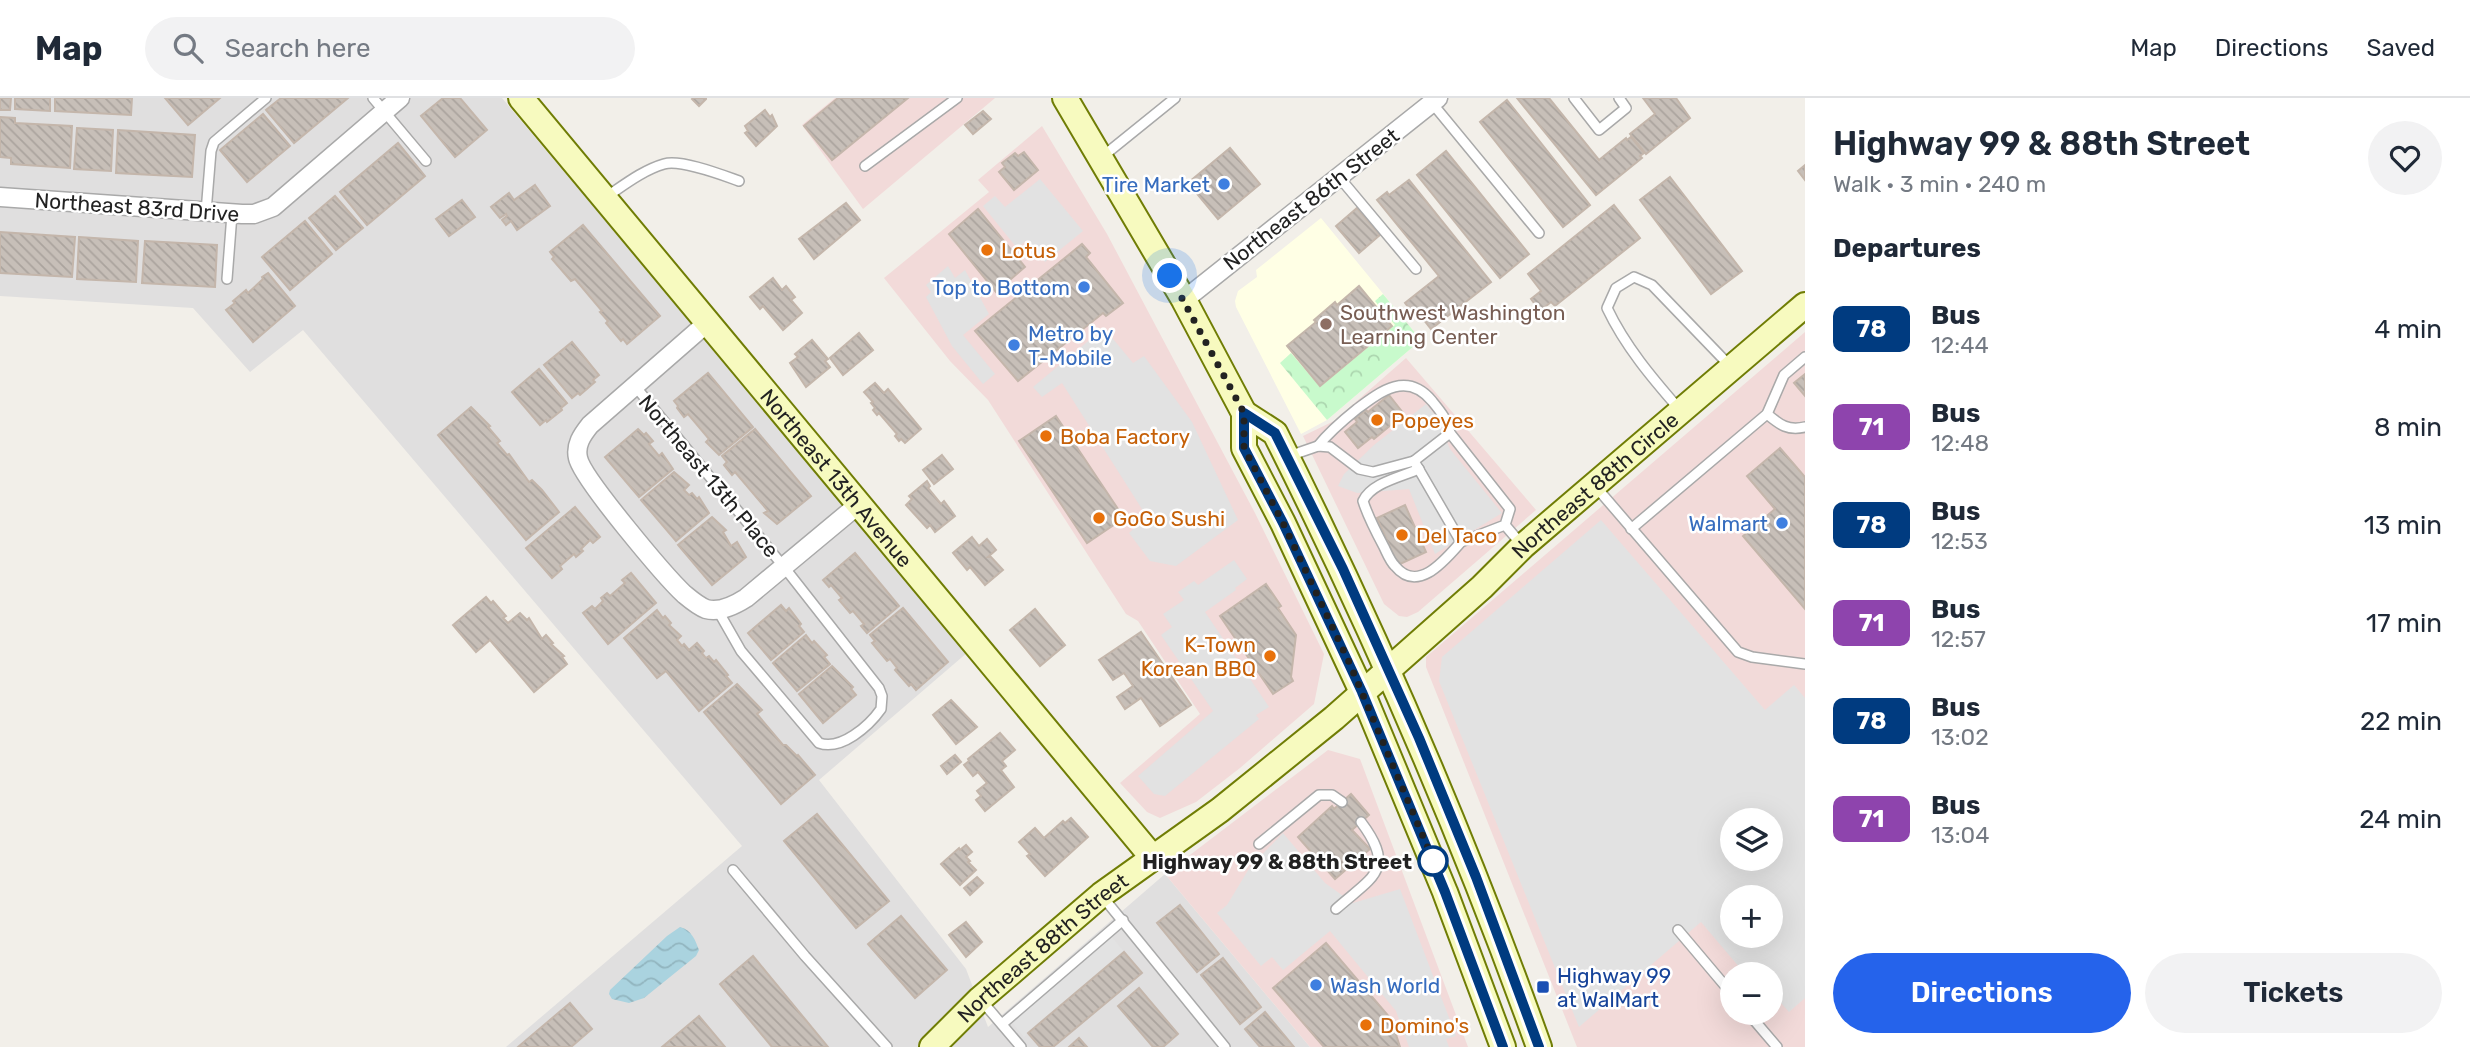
<!DOCTYPE html>
<meta charset="utf-8">
<style>
body{margin:0;font-family:Rubik,sans-serif;background:#f2f2f3;color:#1f2937;height:100vh;display:flex;flex-direction:column;font-size:26px;white-space:nowrap}
*{box-sizing:border-box;margin:0}
p{font-size:23px;color:#747a83}
.icon{flex:none;width:38px;height:38px;fill:none;stroke:currentColor;stroke-width:2;stroke-linecap:round;stroke-linejoin:round}
.map{position:relative;flex:1;overflow:hidden}
.drawer{display:flex;flex-direction:column;background:#fff;width:665px}
.drawer>*{flex:none}
.badge{padding:0 14px;border-radius:10px;font-size:24px;line-height:46px}
.tools{position:absolute;left:1720px;top:710px;display:grid;gap:14px}
.tools a{display:grid;place-items:center;width:63px;height:63px;border-radius:50%;background:#fff;box-shadow:0 7px 28px #0002;font-size:35px}
.you{position:absolute;width:35px;height:35px;margin:-18px;border:5px solid #fff;border-radius:50%;background:#1a73e8;box-shadow:0 0 0 10px #1a73e833}
.map>.badge{position:absolute;translate:-50% -50%;box-shadow:0 0 0 4px #fff}
h2{padding:0 28px;font-size:26px;line-height:63px}
.round{display:grid;place-items:center;flex:none;width:74px;height:74px;border-radius:37px;background:#f2f2f3}
.headline{display:flex;align-items:center;justify-content:space-between;height:119px;padding:0 28px}
h1{font-size:33px;font-weight:600;line-height:52px}
.primary-button{display:flex;gap:14px;margin-top:auto;padding:14px 28px}
.primary-button a{flex:1;height:80px;border-radius:42px;background:#2563eb;color:#fff;font-size:28px;font-weight:600;line-height:80px;text-align:center}
.primary-button a+a{background:#f2f2f3;color:#1f2937}
ul{padding:0;list-style:none}
li{display:flex;align-items:center;gap:21px;height:98px;padding:0 28px}
li div{flex:1}
li b{display:block;font-size:26px}
li em{font-style:normal}
li .badge{min-width:77px;font-weight:700;text-align:center}
header{display:flex;align-items:center;gap:42px;box-sizing:border-box;height:98px;padding:0 35px;background:#fff;border-bottom:2px solid #e0e1e3}
header strong{font-size:33px}
nav{display:flex;gap:38px;margin-inline-start:auto;font-size:24px}
.search{width:490px;height:63px;background:#f2f2f3;display:flex;align-items:center;gap:18px;box-sizing:border-box;padding:0 24px;border-radius:38px;color:#747a83;font-size:26px}
main{display:flex;flex:1;min-height:0}
.map>svg:first-child{display:block}
</style>
<header>
<strong>Map</strong>
<div class="search"><svg class="icon" aria-label="search" viewBox="0 0 24 24"><circle cx="10" cy="10" r="6"/><path d="M15 15l6 6"/></svg>Search here</div>
<nav><a>Map</a><a>Directions</a><a>Saved</a></nav>
</header>
<main>
<div class="map">
<svg width="1805" height="949" viewBox="0 0 1805 949">
<defs>
<pattern id="park-crowns" width="20" height="18" patternUnits="userSpaceOnUse" patternTransform="scale(1.75)"><rect width="20" height="18" fill="#c8facc"/><path d="M2 6a3 3 0 1 1 6 0M12 15a3 3 0 1 1 6 0" fill="none" stroke="#acd6af"/></pattern>
<pattern id="water-waves" width="16" height="10" patternUnits="userSpaceOnUse" patternTransform="scale(1.75)"><rect width="16" height="10" fill="#aad3df"/><path d="M0 5q4-4 8 0t8 0" fill="none" stroke="#92b5bf"/></pattern>
<pattern id="building-back-hatch" width="6" height="6" patternUnits="userSpaceOnUse" patternTransform="scale(1.75)"><rect width="6" height="6" fill="#c7bfb8"/><path d="M-1 5l2 2M0 0l6 6M5-1l2 2" fill="none" stroke="#aba49e"/></pattern>
</defs>
<rect width="100%" height="100%" fill="#f2efe9"/>
<!-- residential -->
<polygon fill="#e0dfdf" points="0,0 502,0 968,554 819,682 966,871 988,929 1165,776 1310,949 506,949 742,748 303,232 250,274 193,210 0,198"/>
<!-- commercial -->
<g fill="#f2dad9" fill-rule="evenodd">
<polygon points="835,0 995,0 863,111 802,27"/>
<polygon points="1042,28 1107,136 1255,415 1324,556 1314,606 1240,670 1196,704 1160,720 1147,714 1120,685 1200,616 1138,523 1126,516 988,302 950,263 884,180 989,94 978,82"/>
<path d="M1805,234V949H1577L1426,569V559ZM1732,723H1771V761H1732ZM1732,800H1771V838H1732ZM1732,877H1771V915H1732Z"/>
<polygon points="1406,260 1536,412 1418,514 1407,519 1399,518 1384,506 1303,338 1334,323"/>
<polygon points="1328,652 1360,661 1468,949 1310,949 1165,776"/>
</g>
<!-- education -->
<polygon fill="#ffffe5" points="1321,120 1421,242 1327,322 1301,336 1236,209 1235,203 1238,193 1257,179 1256,172"/>
<!-- park -->
<polygon fill="url(#park-crowns)" points="1383,196 1421,242 1327,322 1280,265 1291,255 1320,289 1395,227 1375,203"/>
<!-- parking -->
<g fill="#e2e2e2" fill-rule="evenodd">
<polygon points="1040,81 1083,133 1045,164 1027,142 1017,150 983,108 995,98 1005,109"/>
<polygon points="948,168 955,180 965,172 989,216 963,237 995,276 983,286 952,248 926,199 931,194 926,187"/>
<polygon points="1104,230 1133,265 1144,258 1192,324 1238,422 1176,468 1150,463 1129,435 1147,419 1062,285 1042,299 1033,289"/>
<polygon points="1426,306 1435,317 1450,351 1502,415 1435,456 1409,391 1357,395 1338,388 1344,376 1374,347"/>
<path d="M1601,422L1765,612L1794,587L1805,600V900L1789,914L1771,894V877H1746L1701,824L1579,929L1439,583L1442,559ZM1732,723H1771V761H1732ZM1732,800H1771V838H1732Z"/>
<polygon points="1234,462 1247,481 1235,490 1236,492 1205,514 1269,609 1256,617 1259,621 1165,698 1154,696 1138,678 1213,613 1161,537 1172,529 1163,516 1184,502 1178,494 1194,483 1198,487"/>
<polygon points="1283,735 1325,785 1353,805 1400,791 1456,938 1446,941 1449,949 1409,949 1396,913 1330,833 1283,872 1272,859 1261,868 1217,815 1227,807 1250,769"/>
<polygon points="1111,838 1124,854 1024,939 1010,922"/>
</g>
<!-- water -->
<path fill="url(#water-waves)" d="M680,829C692,832 695,842 699,852L696,858L644,900L629,905L612,901L609,896L610,892L667,838Z"/>
<!-- building -->
<g fill="url(#building-back-hatch)" stroke="#c4b6ab" stroke-width="2">
<polygon points="0,0 11,0 10,12 0,12"/>
<polygon points="15,0 50,0 50,13 15,11"/>
<polygon points="55,0 132,0 131,17 55,13"/>
<polygon points="165,0 220,0 188,27"/>
<polygon points="281,0 348,0 294,45 266,12"/>
<polygon points="443,0 460,0 487,32 455,59 421,18"/>
<polygon points="693,0 706,0 706,1 699,8 692,1"/>
<polygon points="838,0 908,0 832,62 804,28"/>
<polygon points="1517,0 1549,0 1599,62 1626,40 1627,42 1631,39 1644,55 1640,58 1642,60 1596,97"/>
<polygon points="1643,0 1676,0 1690,20 1646,56 1630,36 1655,16"/>
<polygon points="1507,2 1590,107 1563,129 1480,24"/>
<polygon points="765,12 770,19 772,17 777,28 756,48 745,35 748,33 745,28"/>
<polygon points="983,13 991,21 973,36 965,27"/>
<polygon points="263,16 290,48 247,84 220,52"/>
<polygon points="0,19 15,20 15,25 72,28 70,70 11,66 11,60 0,59"/>
<polygon points="77,30 113,32 111,73 74,71"/>
<polygon points="118,32 195,37 192,79 116,75"/>
<polygon points="398,45 425,78 367,127 340,94"/>
<polygon points="1230,50 1260,86 1218,121 1188,85"/>
<polygon points="1446,53 1529,156 1500,180 1417,77"/>
<polygon points="1024,54 1038,72 1014,92 999,74 1005,69 1002,65 1015,55 1018,58"/>
<polygon points="1805,67 1805,82 1798,73"/>
<polygon points="1670,79 1742,173 1711,196 1640,102"/>
<polygon points="1409,82 1491,184 1431,231 1416,212 1413,215 1405,205 1439,178 1377,102 1387,94 1389,97"/>
<polygon points="535,87 550,108 517,132 511,123 506,127 502,122 507,118 506,116 500,120 491,109 509,95 514,102"/>
<polygon points="335,98 363,130 336,152 309,120"/>
<polygon points="462,102 475,119 449,138 436,121"/>
<polygon points="846,105 860,122 814,161 799,141"/>
<polygon points="1614,107 1640,140 1555,208 1551,204 1540,213 1531,201 1541,193 1528,176"/>
<polygon points="1357,110 1380,137 1359,155 1336,128"/>
<polygon points="978,111 1025,169 996,194 949,136"/>
<polygon points="305,123 332,156 290,192 262,159"/>
<polygon points="583,127 660,218 627,246 623,241 621,243 606,225 608,223 600,214 602,213 575,181 571,183 552,161 554,159 550,154"/>
<polygon points="0,134 75,139 72,179 0,175"/>
<polygon points="79,139 138,143 136,184 77,181"/>
<polygon points="145,143 217,147 215,189 142,185"/>
<polygon points="1082,146 1090,155 1086,159 1123,205 1106,218 1103,215 1018,283 975,233"/>
<polygon points="268,175 295,208 253,244 226,212 235,205 233,203 246,192 248,195 263,181 262,179"/>
<polygon points="773,180 782,192 786,188 795,199 791,202 802,215 783,232 763,208 760,211 750,199"/>
<polygon points="1359,188 1392,228 1320,288 1287,248 1316,224 1314,222 1335,204 1337,207"/>
<polygon points="859,235 873,252 843,277 830,260"/>
<polygon points="812,242 828,261 825,263 830,269 806,289 790,265 798,259 795,256"/>
<polygon points="572,244 599,277 593,282 595,284 580,297 578,295 572,300 544,267"/>
<polygon points="539,271 567,305 561,310 562,312 547,324 546,322 540,327 512,294"/>
<polygon points="708,275 753,329 719,357 706,344 709,341 688,316 684,319 677,310 678,308 674,303"/>
<polygon points="1805,276 1805,298 1794,285"/>
<polygon points="875,285 884,295 888,291 921,331 905,345 901,341 899,343 895,338 897,336 879,315 877,317 873,312 875,310 871,305 873,304 864,294"/>
<polygon points="1389,297 1404,316 1374,341 1372,339 1358,350 1345,334 1357,324 1355,321 1366,312 1368,314"/>
<polygon points="471,309 490,328 488,329 500,343 497,345 507,357 509,356 529,384 532,382 542,392 559,414 526,442 438,337"/>
<polygon points="1056,318 1124,420 1087,445 1019,343"/>
<polygon points="638,331 644,337 646,335 653,343 649,346 659,358 662,355 673,371 639,399 605,359"/>
<polygon points="755,331 811,398 777,426 764,415 768,413 735,374 732,377 724,367 727,364 722,358"/>
<polygon points="1780,350 1805,379 1805,511 1743,438 1775,411 1747,378"/>
<polygon points="942,357 953,371 934,386 923,372"/>
<polygon points="674,374 689,387 684,392 689,397 692,395 697,401 699,399 709,415 676,443 641,402"/>
<polygon points="927,383 930,388 928,390 941,406 944,403 955,418 935,434 930,427 927,430 906,407 912,401 909,398"/>
<polygon points="1405,407 1426,454 1398,467 1377,420"/>
<polygon points="575,409 600,439 593,445 590,442 581,451 583,453 576,459 574,456 560,468 562,471 552,480 526,450"/>
<polygon points="712,419 726,432 723,434 731,448 737,444 746,459 712,487 678,447"/>
<polygon points="972,439 979,448 987,441 996,452 988,459 991,459 1003,472 985,487 970,469 967,472 953,455"/>
<polygon points="855,455 899,508 867,535 861,528 864,526 853,513 850,515 839,502 842,500 831,487 829,489 823,482"/>
<polygon points="631,475 656,505 608,546 583,515 592,508 595,511 603,503 601,500 607,495 610,498 625,485 622,482"/>
<polygon points="1266,486 1281,508 1278,510 1296,537 1291,579 1293,583 1273,596 1220,518"/>
<polygon points="486,499 491,505 493,503 506,518 503,520 508,525 520,515 527,522 529,520 542,541 546,537 553,545 551,546 564,558 562,559 567,566 534,594 490,542 476,554 453,527"/>
<polygon points="781,507 786,513 789,510 801,526 799,528 804,534 771,562 748,535"/>
<polygon points="903,510 948,564 916,592 911,586 909,588 895,572 897,570 890,561 887,563 872,545 875,543 870,537"/>
<polygon points="1035,511 1065,547 1040,568 1010,532"/>
<polygon points="657,512 663,520 665,518 671,525 669,527 681,538 677,542 682,548 684,546 689,552 697,545 704,553 702,555 706,560 709,558 714,564 716,562 728,577 726,578 732,585 699,613 666,573 657,580 624,540"/>
<polygon points="1141,534 1191,607 1160,628 1141,600 1125,611 1117,599 1133,588 1124,575 1113,582 1099,562"/>
<polygon points="806,537 812,545 814,543 827,557 824,559 830,566 797,593 773,565"/>
<polygon points="832,568 853,589 851,591 856,597 823,625 799,596"/>
<polygon points="737,586 762,612 757,616 783,647 786,647 797,658 798,657 815,677 781,706 704,614"/>
<polygon points="951,602 977,629 956,646 933,617"/>
<polygon points="1000,635 1015,652 1002,663 1006,668 1001,672 1014,689 985,713 976,702 981,698 977,693 987,685 978,674 973,678 964,667 969,663 968,661"/>
<polygon points="955,657 961,664 947,676 941,668"/>
<polygon points="1351,696 1369,717 1352,732 1370,751 1335,781 1298,739 1332,708 1334,711"/>
<polygon points="817,716 889,803 856,830 784,743"/>
<polygon points="1071,720 1088,739 1045,778 1027,758 1030,756 1019,744 1035,730 1044,740 1063,723 1065,725"/>
<polygon points="966,747 972,754 966,759 970,763 968,764 976,772 960,787 941,766 959,750 960,752"/>
<polygon points="977,779 983,785 970,797 964,790"/>
<polygon points="1180,807 1219,856 1197,874 1157,825"/>
<polygon points="901,818 947,872 915,900 868,846"/>
<polygon points="966,824 982,844 966,859 949,837"/>
<polygon points="1326,845 1391,921 1400,949 1324,949 1273,890"/>
<polygon points="1124,854 1142,875 1053,949 1040,949 1028,935"/>
<polygon points="753,858 828,949 772,949 720,886"/>
<polygon points="1223,860 1261,909 1240,926 1201,877"/>
<polygon points="1139,890 1178,936 1163,949 1153,949 1118,908"/>
<polygon points="570,905 592,931 571,949 518,949"/>
<polygon points="1265,914 1294,949 1260,949 1245,931"/>
<polygon points="699,918 725,949 662,949"/>
<polygon points="1079,940 1087,949 1069,949"/>
</g>
<g fill="none" stroke-linecap="round" stroke-linejoin="round">
<!-- lane casing -->
<g stroke="#a9a9a9" stroke-width="12">
<g id="lane">
<polyline points="373,0 426,63"/>
<polyline points="1574,0 1599,32 1626,10 1619,0"/>
<polyline points="1432,5 1539,135"/>
<polyline points="1102,59 1175,0"/>
<polyline points="865,68 957,0"/>
<polyline points="1339,79 1416,171"/>
<path d="M606,99C624,87 643,72 664,66C681,61 722,77 739,83"/>
<polyline points="206,114 211,53 214,44 266,0"/>
<polyline points="227,181 232,116"/>
<path d="M635,288L784,469L879,590L882,598L881,611C869,628 841,653 819,645L741,553L717,511"/>
<path d="M1680,312C1652,280 1625,248 1607,210L1616,190L1634,179L1652,187L1730,268"/>
<path d="M1767,316C1780,327 1788,333 1805,329"/>
<path d="M1318,348C1330,333 1342,323 1357,311C1381,293 1407,273 1432,303C1441,314 1447,321 1450,335"/>
<polyline points="1289,358 1318,348 1330,349 1359,371 1373,374 1414,363"/>
<path d="M1419,371C1401,379 1371,385 1363,403C1368,419 1376,434 1384,449C1387,455 1390,463 1395,468C1418,496 1445,462 1461,444"/>
<polyline points="1596,389 1738,554 1752,559 1805,566"/>
<polyline points="1505,427 1461,444 1414,363 1450,335 1510,411 1505,427 1522,447"/>
<polyline points="1631,431 1767,316 1784,277 1805,259"/>
<polyline points="1259,746 1319,697 1332,697 1342,704"/>
<polyline points="733,772 805,858 887,949"/>
<polyline points="1102,798 1225,949"/>
<path d="M1336,811C1372,779 1397,772 1361,724"/>
<polyline points="1678,832 1732,896"/>
<polyline points="981,902 1021,949"/>
<polyline points="1748,915 1777,949"/>
<polyline points="1002,926 1123,822"/>
</g>
</g>
<!-- street casing -->
<g stroke="#a9a9a9" stroke-width="21">
<g id="street">
<polyline points="0,99 242,116 254,116 273,109 400,0"/>
<polyline points="1184,202 1438,0"/>
<path d="M708,224L590,327C582,337 575,347 578,360C582,380 665,478 684,496C690,501 698,508 706,511C720,515 735,507 746,500L859,406"/>
</g>
</g>
<!-- secondary casing -->
<g stroke="#707d05" stroke-width="28">
<g id="secondary">
<path id="s1" d="M521,0L1153,760"/>
<polyline points="1065,0 1184,202 1244,315 1244,350 1283,425 1362,594 1445,794 1503,949"/>
<path d="M1244,315L1275,335C1376,536 1463,737 1539,949"/>
<path id="s2" d="M932,949L980,901L1101,797L1220,712L1334,620L1482,489L1523,448L1805,207"/>
</g>
</g>
<!-- lane -->
<use href="#lane" stroke="#fff" stroke-width="9"/>
<!-- street -->
<use href="#street" stroke="#fff" stroke-width="18"/>
<!-- secondary -->
<use href="#secondary" stroke="#f7fabf" stroke-width="24"/>
</g>
<g fill="none" stroke-linecap="round" stroke-linejoin="round">
<!-- line casing -->
<g stroke="#fff" stroke-width="16">
<polyline id="line" points="1503,949 1445,794 1362,594 1283,425 1244,350 1244,315 1275,335 1343,471 1419,640 1476,779 1539,949"/>
</g>
<!-- line -->
<use href="#line" stroke="#003b80" stroke-width="10"/>
<!-- walk -->
<polyline stroke="#222" stroke-width="7" stroke-dasharray="0 12.6" points="1170,178 1244,315 1244,350 1283,425 1349,564 1436,769 1433,763"/>
</g>
<!-- markers -->
<g fill="#3f7fe0" stroke="#fff" stroke-width="2.5">
<circle cx="1224" cy="86" r="7"/>
<circle cx="1084" cy="189" r="7"/>
<circle cx="1014" cy="247" r="7"/>
<circle cx="1782" cy="425" r="7"/>
<circle cx="1316" cy="887" r="7"/>
</g>
<g fill="#e8710a" stroke="#fff" stroke-width="2.5">
<circle cx="987" cy="152" r="7"/>
<circle cx="1377" cy="322" r="7"/>
<circle cx="1046" cy="338" r="7"/>
<circle cx="1099" cy="420" r="7"/>
<circle cx="1402" cy="437" r="7"/>
<circle cx="1270" cy="558" r="7"/>
<circle cx="1366" cy="927" r="7"/>
</g>
<circle fill="#8d6e63" stroke="#fff" stroke-width="2.5" cx="1326" cy="226" r="7"/>
<circle fill="#fff" stroke="#003b80" stroke-width="3.5" cx="1433" cy="763" r="14"/>
<rect fill="#1a4fb4" stroke="#fff" stroke-width="2.5" x="1536" y="882" width="14" height="14" rx="3.5"/>
<g text-anchor="middle" dominant-baseline="central" stroke-width="5" stroke-linejoin="round" paint-order="stroke">
<!-- shop labels -->
<g font-size="21" fill="#366cbe" stroke="#fff" text-anchor="end">
<text x="1210" y="86">Tire Market</text>
<text x="1070" y="189">Top to Bottom</text>
<text x="1028" y="235" text-anchor="start">Metro by<tspan x="1028" dy="24">T-Mobile</tspan></text>
<text x="1768" y="425">Walmart</text>
<text x="1330" y="887" text-anchor="start">Wash World</text>
</g>
<!-- street labels -->
<g font-size="21" fill="#222" stroke="#fff">
<text transform="translate(1311 101) rotate(-38)">Northeast 86th Street</text>
<text transform="translate(137 109) rotate(4)">Northeast 83rd Drive</text>
<text transform="translate(709 378) rotate(50)">Northeast 13th Place</text>
<text stroke="none"><textPath href="#s1" startOffset="494">Northeast 13th Avenue</textPath></text>
<text stroke="none"><textPath href="#s2" startOffset="870">Northeast 88th Circle</textPath></text>
<text stroke="none"><textPath href="#s2" startOffset="149">Northeast 88th Street</textPath></text>
</g>
<!-- food labels -->
<g font-size="21" fill="#c56008" stroke="#fff" text-anchor="start">
<text x="1001" y="152">Lotus</text>
<text x="1391" y="322">Popeyes</text>
<text x="1060" y="338">Boba Factory</text>
<text x="1113" y="420">GoGo Sushi</text>
<text x="1416" y="437">Del Taco</text>
<text x="1256" y="546" text-anchor="end">K-Town<tspan x="1256" dy="24">Korean BBQ</tspan></text>
<text x="1380" y="927">Domino's</text>
</g>
<!-- education labels -->
<g font-size="21" fill="#785e54" stroke="#fff" text-anchor="start">
<text x="1340" y="214">Southwest Washington<tspan x="1340" dy="24">Learning Center</tspan></text>
</g>
<!-- stop labels -->
<g font-size="21" font-weight="bold" fill="#222" stroke="#fff" text-anchor="end">
<text x="1412" y="763">Highway 99 &amp; 88th Street</text>
</g>
<!-- transit labels -->
<g font-size="21" fill="#164399" stroke="#fff" text-anchor="start">
<text x="1557" y="877">Highway 99<tspan x="1557" dy="24">at WalMart</tspan></text>
</g>
</g>
</svg>
<div class="tools">
<a><svg class="icon" aria-label="layers" viewBox="0 0 24 24"><path d="M12 4l9 5-9 5-9-5zM3 14l9 5 9-5"/></svg></a>
<a>+</a>
<a>−</a>
</div>
<div class="you" style="left:1170px;top:178px"></div>
</div>
<section class="drawer">
<div class="headline"><div><h1>Highway 99 &amp; 88th Street</h1><p>Walk · 3 min · 240 m</p></div><a class="round"><svg class="icon" aria-label="heart" viewBox="0 0 24 24"><path d="M12 20l-8-8c-3-5 5-10 8-4 3-6 11-1 8 4z"/></svg></a></div>
<h2>Departures</h2>
<ul>
<li><span class="badge" style="background:#003b80;color:#fff">78</span><div><b>Bus</b><p>12:44</p></div><em>4 min</em></li>
<li><span class="badge" style="background:#8e44ad;color:#fff">71</span><div><b>Bus</b><p>12:48</p></div><em>8 min</em></li>
<li><span class="badge" style="background:#003b80;color:#fff">78</span><div><b>Bus</b><p>12:53</p></div><em>13 min</em></li>
<li><span class="badge" style="background:#8e44ad;color:#fff">71</span><div><b>Bus</b><p>12:57</p></div><em>17 min</em></li>
<li><span class="badge" style="background:#003b80;color:#fff">78</span><div><b>Bus</b><p>13:02</p></div><em>22 min</em></li>
<li><span class="badge" style="background:#8e44ad;color:#fff">71</span><div><b>Bus</b><p>13:04</p></div><em>24 min</em></li>
</ul>
<div class="primary-button"><a>Directions</a><a>Tickets</a></div>
</section>
</main>
